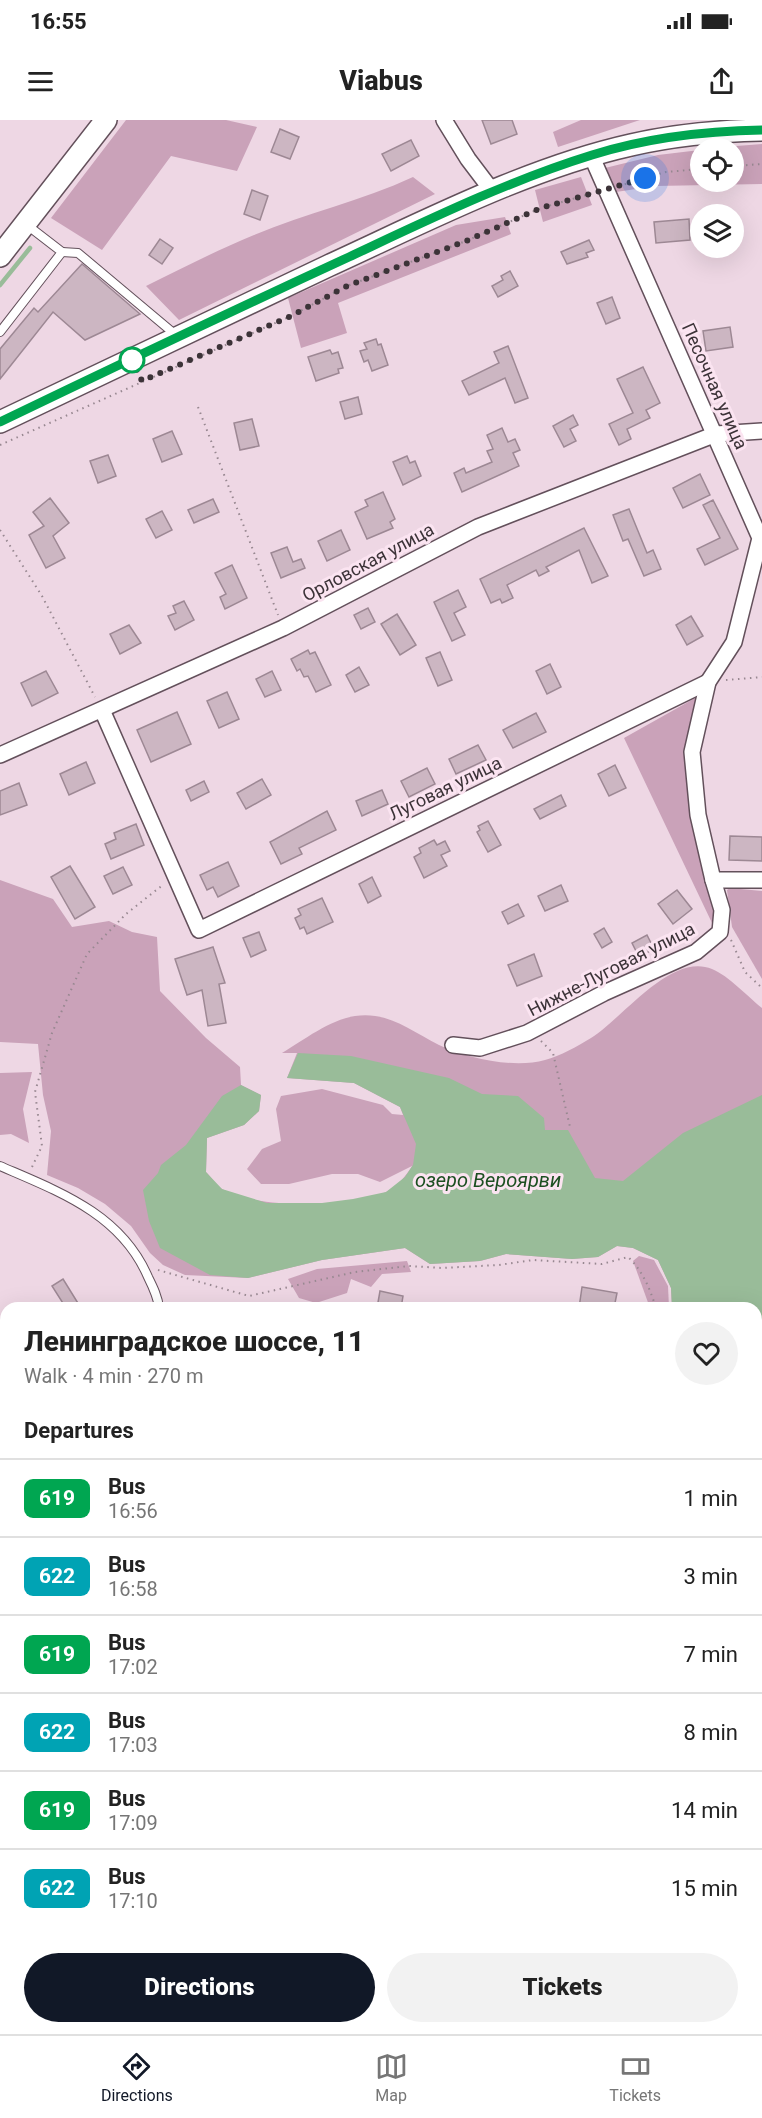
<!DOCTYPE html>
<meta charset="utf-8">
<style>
body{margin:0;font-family:Roboto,sans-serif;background:#f2f2f2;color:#222;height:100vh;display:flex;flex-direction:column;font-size:22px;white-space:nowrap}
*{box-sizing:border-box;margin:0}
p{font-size:20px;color:#767676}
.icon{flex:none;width:33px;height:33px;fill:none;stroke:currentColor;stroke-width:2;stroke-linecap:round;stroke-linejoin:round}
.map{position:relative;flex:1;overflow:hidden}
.side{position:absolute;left:0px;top:1182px;width:762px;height:732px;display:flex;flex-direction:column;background:#fff;border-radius:18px 18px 0 0;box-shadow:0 6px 24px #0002}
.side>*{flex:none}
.badge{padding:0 12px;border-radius:9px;font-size:21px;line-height:39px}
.fabs{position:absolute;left:690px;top:18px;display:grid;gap:12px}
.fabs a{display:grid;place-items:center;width:54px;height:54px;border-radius:50%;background:#fff;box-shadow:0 6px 24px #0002;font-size:30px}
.you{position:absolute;width:30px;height:30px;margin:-15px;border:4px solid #fff;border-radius:50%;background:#1a73e8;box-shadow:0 0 0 9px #1a73e833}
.map>.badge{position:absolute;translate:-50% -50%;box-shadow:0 0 0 3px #fff}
h2{padding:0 24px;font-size:22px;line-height:54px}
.round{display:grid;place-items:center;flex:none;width:63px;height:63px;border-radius:32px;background:#f2f2f2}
.overview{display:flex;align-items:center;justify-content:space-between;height:102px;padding:0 24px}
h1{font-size:28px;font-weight:800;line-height:45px}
.button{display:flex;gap:12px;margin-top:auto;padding:12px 24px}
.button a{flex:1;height:69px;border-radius:36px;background:#111827;color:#fff;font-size:24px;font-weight:800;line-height:69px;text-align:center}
.button a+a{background:#f2f2f2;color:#222}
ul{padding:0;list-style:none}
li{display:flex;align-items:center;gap:18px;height:78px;padding:0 24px;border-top:2px solid #e0e0e0}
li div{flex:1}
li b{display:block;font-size:22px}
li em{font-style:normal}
li .badge{min-width:66px;font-weight:700;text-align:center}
.status{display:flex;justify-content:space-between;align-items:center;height:42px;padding:0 30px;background:#fff;direction:ltr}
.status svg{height:16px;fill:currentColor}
header{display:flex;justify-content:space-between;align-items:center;height:78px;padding:0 24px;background:#fff;font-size:27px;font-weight:800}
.menu{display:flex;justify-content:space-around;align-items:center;height:84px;border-top:2px solid #e0e0e0;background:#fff;font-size:16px;color:#767676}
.menu a{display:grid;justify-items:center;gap:3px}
.menu .active{color:#111827}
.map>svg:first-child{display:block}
</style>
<div class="status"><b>16:55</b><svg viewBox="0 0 49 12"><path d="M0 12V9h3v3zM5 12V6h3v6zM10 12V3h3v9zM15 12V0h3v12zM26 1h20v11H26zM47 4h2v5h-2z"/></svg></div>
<header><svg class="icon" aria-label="menu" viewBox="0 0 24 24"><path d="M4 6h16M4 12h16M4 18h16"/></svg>Viabus<svg class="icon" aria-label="share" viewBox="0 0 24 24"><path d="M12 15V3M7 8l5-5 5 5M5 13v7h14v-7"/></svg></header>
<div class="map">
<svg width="762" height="1914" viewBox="0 0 762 1914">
<rect width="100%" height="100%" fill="#eed7e4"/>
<!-- green -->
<g fill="#caa2b9">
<polygon points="126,0 226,0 257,7 237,51 171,36 102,130 51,98"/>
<polygon points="581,0 640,0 558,27 553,12"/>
<polygon points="762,24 762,64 656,66 616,72 605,48 658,35 700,30 700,62 734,62 734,28 711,28"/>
<path d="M413,57L435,74L179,200L146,166C181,149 217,130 254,115C306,93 362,81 413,57Z"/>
<polygon points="581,57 592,85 543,102 535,70"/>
<polygon points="505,97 511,114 338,183 347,213 301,228 288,178 456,105"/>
<polygon points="697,577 685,633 716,791 712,803 624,618"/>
<path d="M0,760L53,779L72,807L109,801L132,812L157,817L160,871L206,918L240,947L241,965L261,975L259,991L244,1005L207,1018L206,1052C211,1057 216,1065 222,1069C256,1089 350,1088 386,1072C397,1067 406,1056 412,1046L380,1062L358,1054H332L289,1064H261L247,1049L262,1029L281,1021L276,989L281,976L322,969L383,985L392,994L403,995L400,987L354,963L287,958L297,933H282C304,920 329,900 355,896C388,891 411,911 439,925C467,938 514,949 545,940C560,936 578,926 591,918C623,898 671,832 712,849C729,856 747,876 762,888V1914H0V1829L6,1828V1908H126L127,1911L133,1908H756V1188H672L671,1168L658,1140L633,1128L617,1126L598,1137L572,1139L506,1134L480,1141L430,1144L405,1128L322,1140L248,1158L185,1155L163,1145L150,1133L131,1106L105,1084L78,1068L47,1055L51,1011L43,975L38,924L0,922Z"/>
<polygon points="730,768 762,771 762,859 732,807 727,770"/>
<polygon points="32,952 23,989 29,1023 11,1014 0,1015 0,953"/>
<polygon points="639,1136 654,1140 668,1166 669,1188 650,1188 633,1141"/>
<polygon points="407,1141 411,1152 382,1154 371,1167 351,1159 347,1173 316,1183 299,1178 288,1159 317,1149"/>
</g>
<!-- water -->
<g fill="#99bc99">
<polygon points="298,933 351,936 449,958 482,974 518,976 544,998 545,1010 568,1010 595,1058 623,1061 683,1013 762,975 762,1914 598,1914 605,1908 756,1908 756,1188 672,1188 671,1168 658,1140 633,1128 617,1126 598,1137 572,1139 506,1134 480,1141 430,1144 405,1128 322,1140 248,1158 210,1155 160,1128 149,1101 143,1070 158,1053 161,1045 186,1025 222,976 241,965 261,975 259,991 244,1005 207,1018 206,1052 222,1069 267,1083 322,1083 353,1079 386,1072 405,1057 413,1045 416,1024 400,987 354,963 287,958"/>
<polygon points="6,1666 6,1698 0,1696 0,1667"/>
</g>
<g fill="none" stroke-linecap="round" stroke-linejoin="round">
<!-- stream -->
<polyline stroke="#99bc99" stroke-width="4.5" points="0,165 30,128"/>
</g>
<!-- building -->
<g fill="#ccb6c2" stroke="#9d8894" stroke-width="1.5">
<polygon points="482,0 512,0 517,14 491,24"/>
<polygon points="280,9 299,17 290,39 271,32"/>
<polygon points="411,20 419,36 391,51 382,34"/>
<polygon points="252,70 268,76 260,100 244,94"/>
<polygon points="689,99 690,120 656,123 654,102"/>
<polygon points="160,119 173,128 162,144 149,135"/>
<polygon points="589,120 594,130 586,133 588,137 567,144 561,132"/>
<polygon points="82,144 140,194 85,220 53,192 0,259 0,229 34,188 38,192"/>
<polygon points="510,151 518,166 498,177 492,166 503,160 501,156"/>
<polygon points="612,177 620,198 606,204 597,183"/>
<polygon points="730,207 733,227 706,231 703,211"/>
<polygon points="376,219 378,225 381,224 388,245 372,251 368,240 364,242 360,231 367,229 364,223"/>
<polygon points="508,226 528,278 515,283 505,258 469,275 462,261 499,243 494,232"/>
<polygon points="330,230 332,234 338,232 343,248 338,249 339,253 316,261 308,237"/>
<polygon points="643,247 660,283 646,290 650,298 627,309 631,319 619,325 609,304 633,293 617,259"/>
<polygon points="358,277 362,294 345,299 340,282"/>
<polygon points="573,295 578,305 570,309 576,321 564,327 553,306"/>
<polygon points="252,299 259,326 240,330 234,303"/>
<polygon points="502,308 508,322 515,319 520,330 513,333 519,346 462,372 454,353 464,348 466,353 492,342 487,331 493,329 487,315"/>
<polygon points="172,311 182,334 162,342 153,319"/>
<polygon points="108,335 116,356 98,363 90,341"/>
<polygon points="407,336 410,343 415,341 421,356 403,365 393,342"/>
<polygon points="700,354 710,375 683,388 673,368"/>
<polygon points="383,372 395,399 390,402 393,408 367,419 355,392 368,386 365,380"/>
<polygon points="50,378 69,403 53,416 65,438 46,448 29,415 44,406 33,392"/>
<polygon points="213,379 219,392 194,403 188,390"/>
<polygon points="713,380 738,429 705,445 697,429 720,418 703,385"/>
<polygon points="629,389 647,433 653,430 661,449 644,456 628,419 623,421 613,395"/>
<polygon points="162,391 172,410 156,418 146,399"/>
<polygon points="584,408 608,456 592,463 579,430 546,447 549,451 539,456 536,450 507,465 513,478 502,483 500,479 491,483 480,459"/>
<polygon points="341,410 350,430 327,441 318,421"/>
<polygon points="287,427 293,442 301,439 305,448 281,458 271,433"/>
<polygon points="232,445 247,478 225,489 220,477 226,474 215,453"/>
<polygon points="458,470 466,487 454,493 465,515 452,521 434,482"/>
<polygon points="184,481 194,500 175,510 168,496 176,493 173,486"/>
<polygon points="368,488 375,502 361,509 354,495"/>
<polygon points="397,494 416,525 400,535 381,504"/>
<polygon points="691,496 703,516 687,525 676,505"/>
<polygon points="129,505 141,523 120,534 110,514"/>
<polygon points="308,530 310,534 315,532 331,565 316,572 308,556 304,557 300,549 297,551 291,539"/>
<polygon points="440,532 452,560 438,566 426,538"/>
<polygon points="550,544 561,567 547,574 536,551"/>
<polygon points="359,547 369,565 355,572 346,555"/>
<polygon points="46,551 58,573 32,586 21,563"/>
<polygon points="272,551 281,570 265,577 256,559"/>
<polygon points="227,572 239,599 219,608 207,581"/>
<polygon points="177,592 191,624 151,642 137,610"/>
<polygon points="536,593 546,612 513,628 503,610"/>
<polygon points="478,625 486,640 456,654 449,639"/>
<polygon points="86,642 95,663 69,675 60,654"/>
<polygon points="615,645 626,668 609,676 598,654"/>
<polygon points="427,648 435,664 409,677 401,661"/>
<polygon points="262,659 271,675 246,689 237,673"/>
<polygon points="204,661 209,672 191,681 186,670"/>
<polygon points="19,663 27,685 0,695 0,671"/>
<polygon points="382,670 388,684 362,696 356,681"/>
<polygon points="561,675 566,686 540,699 534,689"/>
<polygon points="327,691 336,710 299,728 302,734 281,744 270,722"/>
<polygon points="488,701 501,725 488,732 477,712 480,710 478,706"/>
<polygon points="136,704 144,725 111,739 105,724 116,719 114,713"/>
<polygon points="730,716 762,717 762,741 729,740"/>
<polygon points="434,720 437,725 445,721 450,731 441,735 447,746 424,758 414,737 421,733 419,728"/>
<polygon points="228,742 239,766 218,777 213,767 207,770 200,755"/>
<polygon points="70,746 95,787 75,799 51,757"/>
<polygon points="123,747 132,765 113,774 104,756"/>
<polygon points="372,757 381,776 368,783 359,764"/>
<polygon points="561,765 568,781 545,791 538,776"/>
<polygon points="677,770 692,789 673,804 658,784"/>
<polygon points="322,778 333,802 307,814 304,807 300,809 295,798 301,795 298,789"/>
<polygon points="518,784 524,796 508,804 502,792"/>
<polygon points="604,808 612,822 602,828 594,814"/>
<polygon points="259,812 266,830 251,837 243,818"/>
<polygon points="647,815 654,829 639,837 632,823"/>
<polygon points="213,827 225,863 219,864 226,903 208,906 202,870 187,875 175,839"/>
<polygon points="534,834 542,856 517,866 508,845"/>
<polygon points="63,1159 81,1188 66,1188 52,1166"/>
<polygon points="582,1167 617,1173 614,1188 579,1188"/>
<polygon points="380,1171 403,1176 401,1188 377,1188"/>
</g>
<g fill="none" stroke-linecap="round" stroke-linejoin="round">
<!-- lane casing -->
<g stroke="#63505b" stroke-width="10">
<g id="lane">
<polyline points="62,132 78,133 177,216"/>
<polyline points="0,212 62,132 27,105"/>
<path d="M0,1046C60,1072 121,1094 148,1157C153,1167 158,1177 159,1188"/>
</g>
</g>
<!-- street casing -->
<g stroke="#63505b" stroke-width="18">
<g id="street">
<polyline points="444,0 468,39 493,72"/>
<polyline points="591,35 760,418 734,522 708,562 692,632 698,695 713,760"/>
<polyline points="102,590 199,810 708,562"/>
<polyline points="0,635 283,508 478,407 716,314 762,311"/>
<polyline points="453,925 480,928 527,913 604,873 696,832 720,812 722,790 713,760 762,760"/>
<polyline points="0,1298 6,1292"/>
</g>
</g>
<!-- secondary casing -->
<g stroke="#63505b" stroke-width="24">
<g id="secondary">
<polyline points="0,136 106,0"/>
<path d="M0,302C109,250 219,198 328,146C424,102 528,48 631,25C674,15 719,11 762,10"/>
</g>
</g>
<!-- path -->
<g stroke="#988891" stroke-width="2" stroke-dasharray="1.5 4.5" stroke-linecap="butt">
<polyline points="734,46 762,44"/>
<polyline points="619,66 666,52 700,49"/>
<polyline points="198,287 278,495"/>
<polyline points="0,325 291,196 347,166 466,121 541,88 593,73"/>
<polyline points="0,410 42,476 95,577"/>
<polyline points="726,560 762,557"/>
<polyline points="731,820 745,852 762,868"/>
<polyline points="541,921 553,933 570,1007"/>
<polyline points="32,1047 42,1026 35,972 52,913 87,834 126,794 164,764"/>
<path d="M158,1150L249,1176L355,1152L409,1146L442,1148L499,1145L533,1140L602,1144L628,1137C643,1151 650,1169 656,1188"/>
<polyline points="0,1652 6,1650"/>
<polyline points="0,1714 6,1717"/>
<polyline points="0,1786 6,1785"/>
<polyline points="141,1908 148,1914"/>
<polyline points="207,1908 210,1914"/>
<polyline points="317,1908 318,1914"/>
<polyline points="502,1908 503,1914"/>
<polyline points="297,1914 299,1908"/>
<polyline points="577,1914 580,1908"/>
</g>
<!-- lane -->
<use href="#lane" stroke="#fff" stroke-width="8"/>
<!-- street -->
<use href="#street" stroke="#fff" stroke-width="15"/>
<!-- secondary -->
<use href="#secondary" stroke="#fff" stroke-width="21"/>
</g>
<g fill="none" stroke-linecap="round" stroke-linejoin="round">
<!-- line casing -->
<g stroke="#fff" stroke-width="14">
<path id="line" d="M0,302C116,246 232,191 349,137C428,100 508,61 592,35C646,18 705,11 762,10"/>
</g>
<!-- line -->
<use href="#line" stroke="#00a651" stroke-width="9"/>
<!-- walk -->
<polyline stroke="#3c3338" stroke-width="6" stroke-dasharray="0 10.8" points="132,240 142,261 291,196 347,166 466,121 541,88 645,58"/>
</g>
<!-- markers -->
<circle fill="#fff" stroke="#00a651" stroke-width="3" cx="132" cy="240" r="12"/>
<g text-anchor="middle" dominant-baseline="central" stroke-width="6" stroke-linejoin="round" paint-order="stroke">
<!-- street labels -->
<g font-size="18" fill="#3c3338" stroke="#fbe4f1">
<text transform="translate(715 266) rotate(66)">Песочная улица</text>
<text transform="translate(368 442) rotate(-28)">Орловская улица</text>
<text transform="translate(445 668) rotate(-26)">Луговая улица</text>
<text transform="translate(611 849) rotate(-27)">Нижне-Луговая улица</text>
</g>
<!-- water labels -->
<g font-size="20" font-style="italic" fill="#1c4f21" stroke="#fbe4f1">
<text x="488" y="1060">озеро Вероярви</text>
</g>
</g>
</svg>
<div class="fabs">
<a><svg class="icon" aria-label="locate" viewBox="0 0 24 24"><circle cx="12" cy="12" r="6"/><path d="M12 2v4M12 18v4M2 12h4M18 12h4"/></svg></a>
<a><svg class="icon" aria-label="layers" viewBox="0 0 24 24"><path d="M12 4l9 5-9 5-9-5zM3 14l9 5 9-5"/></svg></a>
</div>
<div class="you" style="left:645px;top:58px"></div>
<section class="side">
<div class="overview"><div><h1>Ленинградское шоссе, 11</h1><p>Walk · 4 min · 270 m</p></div><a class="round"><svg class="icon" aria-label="heart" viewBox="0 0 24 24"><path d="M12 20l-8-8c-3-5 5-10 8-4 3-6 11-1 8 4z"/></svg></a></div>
<h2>Departures</h2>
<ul>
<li><span class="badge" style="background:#00a651;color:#fff">619</span><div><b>Bus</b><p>16:56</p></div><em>1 min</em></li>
<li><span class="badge" style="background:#00a3b4;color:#fff">622</span><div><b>Bus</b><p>16:58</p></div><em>3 min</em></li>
<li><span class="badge" style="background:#00a651;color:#fff">619</span><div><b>Bus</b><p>17:02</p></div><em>7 min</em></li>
<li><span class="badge" style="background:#00a3b4;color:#fff">622</span><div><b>Bus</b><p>17:03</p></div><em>8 min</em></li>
<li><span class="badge" style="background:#00a651;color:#fff">619</span><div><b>Bus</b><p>17:09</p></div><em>14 min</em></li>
<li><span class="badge" style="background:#00a3b4;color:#fff">622</span><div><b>Bus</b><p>17:10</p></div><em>15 min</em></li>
</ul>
<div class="button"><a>Directions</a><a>Tickets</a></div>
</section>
</div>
<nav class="menu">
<a class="active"><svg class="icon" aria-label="directions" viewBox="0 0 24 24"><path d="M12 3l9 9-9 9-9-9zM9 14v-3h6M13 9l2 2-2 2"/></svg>Directions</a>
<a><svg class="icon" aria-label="map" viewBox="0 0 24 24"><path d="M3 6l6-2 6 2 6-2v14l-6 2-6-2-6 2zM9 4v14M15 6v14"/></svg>Map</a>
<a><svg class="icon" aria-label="tickets" viewBox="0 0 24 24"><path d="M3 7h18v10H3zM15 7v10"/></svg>Tickets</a>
</nav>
